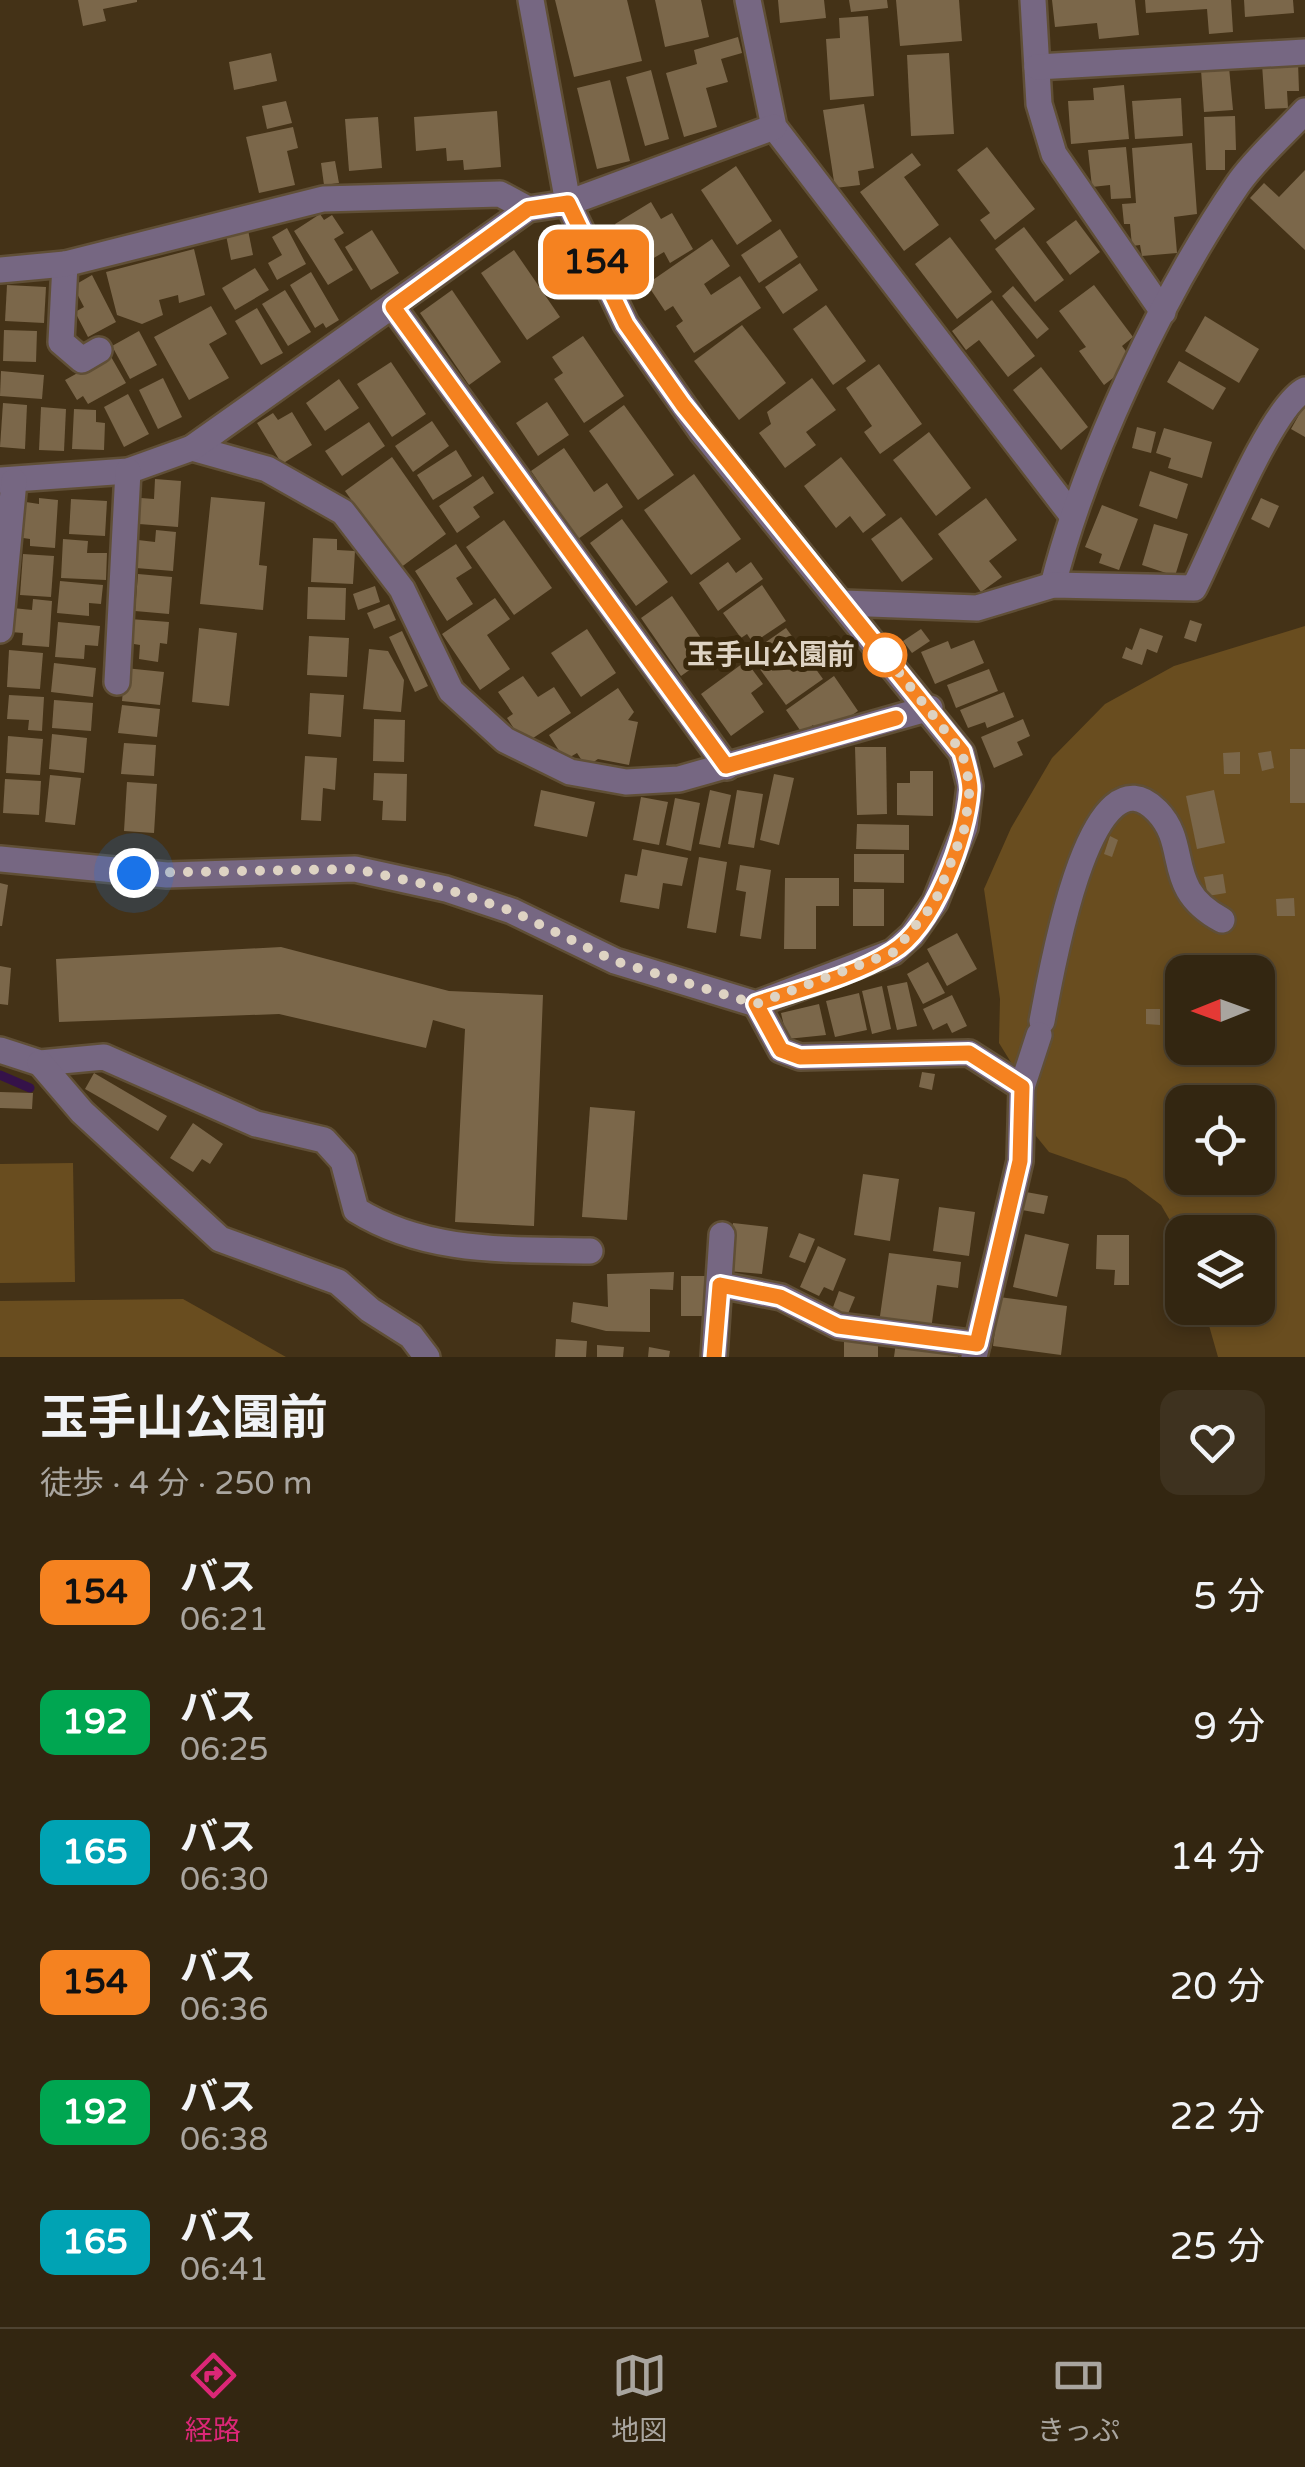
<!DOCTYPE html>
<html lang="ja">
<meta charset="utf-8">
<style>
body{margin:0;font-family:"Varela Round","Noto Sans JP",sans-serif;background:#3e321f;color:#f1f3f6;height:100vh;display:flex;flex-direction:column;font-size:38px;white-space:nowrap}
*{box-sizing:border-box;margin:0}
p{font-size:32px;color:#a9a59f}
.icon{flex:none;width:55px;height:55px;fill:none;stroke:currentColor;stroke-width:2;stroke-linecap:round;stroke-linejoin:round}
.map{position:relative;height:1357px;overflow:hidden}
.side{display:flex;flex-direction:column;background:#332611;flex:1}
.side>*{flex:none}
.badge{padding:0 20px;border-radius:15px;font-size:35px;line-height:65px}
.needle{width:65px;rotate:269deg}
.buttons{position:absolute;left:1165px;top:955px;display:grid;gap:20px}
.buttons a{display:grid;place-items:center;width:110px;height:110px;border-radius:20px;background:#332611;box-shadow:0 5px 15px #0003,0 0 0 2px #4e4331;font-size:50px}
.you{position:absolute;width:50px;height:50px;margin:-25px;border:8px solid #fff;border-radius:50%;background:#1a73e8;box-shadow:0 0 0 15px #1a73e833}
.map>.badge{position:absolute;translate:-50% -50%;box-shadow:0 0 0 5px #fff}
.round{display:grid;place-items:center;flex:none;width:105px;height:105px;border-radius:20px;background:#3e321f}
.summary{display:flex;align-items:center;justify-content:space-between;height:170px;padding:0 40px}
h1{font-size:48px;font-weight:700;line-height:75px}
ul{padding:0;list-style:none}
li{display:flex;align-items:center;gap:30px;height:130px;padding:0 40px}
li div{flex:1}
li b{display:block;font-size:38px}
li em{font-style:normal}
li .badge{min-width:110px;font-weight:700;text-align:center}
.tabs{display:flex;justify-content:space-around;align-items:center;height:140px;border-top:2px solid #4e4331;background:#332611;font-size:28px;color:#a9a59f}
.tabs a{display:grid;justify-items:center;gap:5px}
.tabs .selected{color:#db2777}
.map>svg:first-child{display:block}
</style>
<div class="map">
<svg width="1305" height="1357" viewBox="0 0 1305 1357">
<rect width="100%" height="100%" fill="#443217"/>
<!-- green -->
<g fill="#694d1f" fill-rule="evenodd">
<path d="M1305,626V1357H1218L1204,1308H1258V1232H1182V1241L1161,1205L1126,1179L1049,1152L1036,1136L1031,1079L1012,1064L999,1043L1000,999L984,889L1011,828L1052,758L1105,704L1174,666ZM1182,972H1258V1048H1182ZM1182,1102H1258V1178H1182Z"/>
<polygon points="73,1163 75,1282 0,1283 0,1164"/>
<polygon points="183,1299 286,1357 0,1357 0,1301"/>
</g>
<g fill="none" stroke-linecap="round" stroke-linejoin="round">
<!-- stream -->
<polyline stroke="#351249" stroke-width="9" points="0,1075 30,1088"/>
</g>
<!-- building -->
<g fill="#7b674a">
<polygon points="78,0 137,0 137,2 103,9 106,21 83,26"/>
<polygon points="555,0 627,0 642,61 574,77"/>
<polygon points="655,0 701,0 709,37 665,47"/>
<polygon points="778,0 824,0 826,18 780,23"/>
<polygon points="849,0 887,0 888,8 851,12"/>
<polygon points="896,0 959,0 962,41 900,46"/>
<polygon points="1052,0 1135,0 1139,35 1099,39 1097,23 1055,27"/>
<polygon points="1145,0 1231,0 1233,32 1209,34 1207,9 1146,13"/>
<polygon points="1244,0 1293,0 1294,13 1245,17"/>
<polygon points="868,16 874,96 830,100 826,39 840,38 839,18"/>
<polygon points="738,37 742,53 721,59 728,82 706,88 717,127 684,137 666,73 697,64 694,50"/>
<polygon points="271,53 277,81 234,90 229,62"/>
<polygon points="949,53 954,134 911,136 907,55"/>
<polygon points="1298,62 1299,91 1287,91 1288,108 1265,109 1262,64"/>
<polygon points="1229,67 1233,110 1204,112 1201,70"/>
<polygon points="651,70 669,139 645,146 626,77"/>
<polygon points="610,80 630,161 597,169 577,88"/>
<polygon points="1124,85 1129,139 1071,144 1068,101 1094,100 1093,88"/>
<polygon points="1181,98 1183,136 1135,139 1132,101"/>
<polygon points="286,101 292,123 267,129 262,106"/>
<polygon points="864,104 874,168 858,171 860,185 835,188 823,110"/>
<polygon points="497,111 501,167 464,170 463,160 447,161 446,148 416,151 414,117"/>
<polygon points="1235,116 1236,150 1225,150 1225,170 1206,170 1204,117"/>
<polygon points="378,117 382,168 349,171 345,119"/>
<polygon points="293,127 298,148 287,151 295,185 259,193 246,137"/>
<polygon points="1192,143 1197,214 1174,217 1177,253 1142,256 1140,245 1132,246 1130,224 1124,224 1122,204 1136,203 1132,148"/>
<polygon points="987,147 1035,209 995,240 980,220 990,213 957,170"/>
<polygon points="1126,147 1131,198 1111,199 1110,185 1092,187 1088,150"/>
<polygon points="912,153 921,165 904,177 939,225 904,251 860,192"/>
<polygon points="335,161 339,183 324,185 321,163"/>
<polygon points="736,166 772,221 737,245 701,190"/>
<polygon points="1305,170 1305,250 1250,198 1264,183 1279,197"/>
<polygon points="651,202 661,219 672,213 693,249 670,263 664,252 640,266 615,224"/>
<polygon points="320,214 324,220 332,215 344,233 334,239 353,270 328,285 294,231"/>
<polygon points="1076,220 1100,252 1070,275 1046,242"/>
<polygon points="1024,227 1064,280 1035,302 995,249"/>
<polygon points="287,228 306,264 277,280 268,263 282,255 272,237"/>
<polygon points="780,229 798,257 759,283 741,255"/>
<polygon points="248,230 253,255 231,260 226,235"/>
<polygon points="372,230 399,273 371,290 345,247"/>
<polygon points="950,237 992,292 957,319 915,264"/>
<polygon points="712,239 730,266 704,284 711,295 740,276 761,308 694,353 676,326 683,321 673,306 665,311 647,284"/>
<polygon points="194,249 205,295 179,303 178,295 159,300 163,315 142,324 117,315 106,272"/>
<polygon points="514,250 560,317 527,340 481,273"/>
<polygon points="800,263 818,290 783,314 765,287"/>
<polygon points="255,268 269,290 235,310 222,288"/>
<polygon points="311,272 339,320 326,328 323,323 315,328 290,285"/>
<polygon points="92,275 116,322 88,337 75,312 84,307 73,286"/>
<polygon points="7,285 46,287 44,323 5,321"/>
<polygon points="1094,285 1133,337 1122,346 1134,362 1104,385 1079,351 1086,347 1059,311"/>
<polygon points="1013,286 1049,329 1037,339 1002,296"/>
<polygon points="285,290 311,332 288,346 262,304"/>
<polygon points="452,290 501,362 469,385 420,313"/>
<polygon points="992,300 1035,356 1008,377 979,340 966,350 952,331"/>
<polygon points="826,305 866,361 833,385 793,329"/>
<polygon points="211,306 227,334 209,344 229,378 189,400 154,337"/>
<polygon points="257,308 283,353 261,365 235,321"/>
<polygon points="1205,316 1259,349 1239,383 1185,351"/>
<polygon points="742,325 786,383 739,420 694,361"/>
<polygon points="4,330 37,331 36,362 3,361"/>
<polygon points="139,331 157,365 130,379 112,346"/>
<polygon points="583,336 624,396 584,423 554,379 563,373 552,357"/>
<polygon points="110,355 126,383 88,404 83,396 77,400 65,380"/>
<polygon points="1179,361 1226,388 1213,410 1167,382"/>
<polygon points="391,362 426,414 392,437 357,384"/>
<polygon points="879,364 922,424 880,454 864,432 872,426 846,388"/>
<polygon points="1041,367 1088,427 1061,450 1013,390"/>
<polygon points="1,371 44,375 42,399 0,396"/>
<polygon points="163,378 182,417 158,429 139,390"/>
<polygon points="812,378 836,410 806,432 816,445 785,468 759,433 771,424 767,412"/>
<polygon points="339,379 359,408 325,431 306,403"/>
<polygon points="128,394 149,434 124,447 104,407"/>
<polygon points="547,402 569,435 538,456 516,423"/>
<polygon points="3,403 27,405 25,449 0,447"/>
<polygon points="1305,404 1305,437 1291,429"/>
<polygon points="624,405 674,475 638,500 589,431"/>
<polygon points="41,407 66,409 64,451 39,450"/>
<polygon points="74,409 96,410 96,422 105,423 104,450 72,449"/>
<polygon points="292,412 312,445 282,464 257,423 273,413 278,420"/>
<polygon points="432,421 449,446 413,472 395,446"/>
<polygon points="369,422 385,446 342,476 325,451"/>
<polygon points="1137,427 1156,432 1151,453 1132,448"/>
<polygon points="1164,428 1212,442 1202,478 1168,468 1171,458 1156,453"/>
<polygon points="929,432 971,488 936,516 893,460"/>
<polygon points="564,448 594,492 607,483 623,507 578,539 531,471"/>
<polygon points="456,450 472,476 433,500 417,475"/>
<polygon points="392,457 446,534 400,568 345,491"/>
<polygon points="841,457 886,515 863,533 850,516 836,528 804,486"/>
<polygon points="1150,471 1188,484 1177,519 1139,506"/>
<polygon points="694,474 741,539 691,575 644,510"/>
<polygon points="483,476 494,493 473,507 480,517 457,533 439,506"/>
<polygon points="155,479 181,481 178,527 139,524 141,498 154,499"/>
<polygon points="211,497 265,502 259,565 267,566 263,610 200,604"/>
<polygon points="39,498 58,500 55,548 30,546 30,539 23,538 26,502 39,504"/>
<polygon points="986,498 1017,540 989,561 1002,577 981,592 938,534"/>
<polygon points="1261,498 1279,506 1269,528 1251,519"/>
<polygon points="71,499 107,501 105,536 69,534"/>
<polygon points="1102,505 1138,519 1119,570 1099,563 1102,554 1085,547"/>
<polygon points="901,517 933,559 902,582 871,539"/>
<polygon points="622,519 668,582 636,606 590,543"/>
<polygon points="504,520 552,588 514,615 466,547"/>
<polygon points="1154,524 1188,534 1175,576 1142,565"/>
<polygon points="156,530 176,532 173,571 136,568 138,540 155,542"/>
<polygon points="313,538 337,539 337,550 355,551 353,584 311,582"/>
<polygon points="63,539 88,541 87,553 107,553 106,580 61,578"/>
<polygon points="456,544 472,568 456,578 473,604 447,621 415,571"/>
<polygon points="23,554 54,556 51,597 20,595"/>
<polygon points="728,562 736,573 751,562 763,579 718,611 699,583"/>
<polygon points="138,574 172,577 169,614 135,611"/>
<polygon points="60,581 103,585 101,604 89,603 89,616 57,613"/>
<polygon points="762,585 786,621 753,643 747,634 741,638 723,613"/>
<polygon points="375,586 380,602 358,610 353,594"/>
<polygon points="308,587 346,588 345,620 307,619"/>
<polygon points="672,596 712,654 681,676 641,618"/>
<polygon points="495,598 510,619 487,635 510,669 480,690 442,634"/>
<polygon points="33,599 52,601 49,647 22,645 23,633 11,632 13,608 32,610"/>
<polygon points="389,604 396,620 374,629 367,613"/>
<polygon points="130,619 169,622 167,644 160,643 158,662 139,659 140,645 128,643"/>
<polygon points="1190,620 1202,624 1196,642 1184,638"/>
<polygon points="58,622 100,626 98,646 85,645 84,659 55,657"/>
<polygon points="199,628 237,633 229,706 192,702"/>
<polygon points="786,628 823,679 786,705 749,654"/>
<polygon points="1140,628 1163,636 1157,653 1147,649 1142,665 1122,658 1126,647 1132,650"/>
<polygon points="587,629 616,673 581,697 551,653"/>
<polygon points="921,629 930,641 912,653 903,641"/>
<polygon points="402,631 428,686 415,692 389,637"/>
<polygon points="309,636 349,638 347,677 307,675"/>
<polygon points="974,640 984,663 935,684 921,652 948,641 951,649"/>
<polygon points="369,649 388,651 404,680 401,712 363,709"/>
<polygon points="9,650 43,653 40,689 7,687"/>
<polygon points="746,661 763,684 751,693 764,712 731,736 701,694"/>
<polygon points="54,663 96,668 93,697 51,692"/>
<polygon points="125,668 164,672 160,705 122,701"/>
<polygon points="989,669 998,691 956,708 947,685"/>
<polygon points="523,676 538,697 554,687 571,713 524,744 507,718 513,714 498,692"/>
<polygon points="834,676 858,711 839,724 836,721 816,730 813,725 802,733 786,710"/>
<polygon points="618,688 634,712 628,720 638,722 629,765 598,759 586,767 577,753 565,760 549,735"/>
<polygon points="1004,692 1014,717 987,728 985,722 968,728 960,710"/>
<polygon points="310,693 344,695 341,737 308,734"/>
<polygon points="9,695 44,697 42,731 28,730 29,720 7,719"/>
<polygon points="54,700 93,703 91,731 52,728"/>
<polygon points="122,705 160,709 157,737 118,733"/>
<polygon points="374,719 405,720 404,762 373,761"/>
<polygon points="1023,719 1030,736 1017,742 1023,755 994,768 981,737"/>
<polygon points="52,734 87,738 84,773 49,769"/>
<polygon points="8,736 43,739 40,775 6,773"/>
<polygon points="124,743 156,745 154,776 121,774"/>
<polygon points="855,747 886,747 887,814 857,815"/>
<rect x="1290" y="749" width="15" height="54"/>
<polygon points="1271,751 1274,768 1262,771 1258,753"/>
<polygon points="1240,752 1240,774 1224,774 1223,753"/>
<polygon points="305,756 337,758 335,790 323,788 321,821 301,820"/>
<polygon points="910,771 933,771 933,816 897,815 897,783 910,783"/>
<polygon points="374,773 407,774 406,821 382,820 383,801 373,800"/>
<polygon points="774,774 794,778 779,845 760,840"/>
<polygon points="50,775 81,778 75,825 45,822"/>
<polygon points="5,779 41,781 39,815 3,813"/>
<polygon points="127,782 157,784 154,833 124,831"/>
<polygon points="541,790 595,802 587,837 534,826"/>
<polygon points="710,790 731,795 720,848 699,844"/>
<polygon points="737,790 763,794 754,848 728,844"/>
<polygon points="1214,790 1225,843 1197,849 1186,796"/>
<polygon points="641,797 668,802 659,845 633,840"/>
<polygon points="675,798 700,803 691,851 666,845"/>
<polygon points="857,824 909,825 909,850 856,849"/>
<polygon points="1110,836 1118,840 1112,857 1104,854"/>
<polygon points="642,849 688,858 682,886 663,883 659,909 620,902 625,874 637,876"/>
<polygon points="854,854 904,854 904,883 854,882"/>
<polygon points="699,857 727,862 716,933 687,928"/>
<polygon points="740,865 771,870 761,939 740,936 746,892 736,890"/>
<polygon points="1223,874 1226,893 1208,896 1204,877"/>
<polygon points="785,878 839,878 839,906 816,906 816,949 784,949"/>
<polygon points="0,883 8,885 2,926 0,926"/>
<rect x="853" y="889" width="31" height="37"/>
<polygon points="1294,898 1295,916 1277,916 1276,899"/>
<polygon points="957,933 977,969 947,986 927,949"/>
<polygon points="281,947 449,991 543,995 534,1226 455,1222 465,1029 433,1020 426,1048 279,1014 59,1022 56,959"/>
<polygon points="928,962 945,993 923,1004 907,974"/>
<polygon points="0,966 11,968 8,1005 0,1004"/>
<polygon points="907,982 917,1026 897,1030 887,986"/>
<polygon points="882,986 891,1029 872,1034 862,991"/>
<polygon points="859,993 867,1030 835,1037 826,1001"/>
<polygon points="952,995 967,1026 952,1033 947,1023 933,1030 923,1009"/>
<polygon points="819,1004 826,1035 787,1039 781,1013"/>
<polygon points="1146,1009 1160,1009 1160,1025 1146,1024"/>
<polygon points="922,1072 935,1074 932,1090 919,1087"/>
<polygon points="94,1073 167,1116 158,1131 85,1089"/>
<polygon points="0,1092 33,1093 32,1109 0,1108"/>
<polygon points="590,1107 635,1111 627,1220 582,1217"/>
<polygon points="193,1123 223,1144 210,1164 202,1159 193,1172 170,1158"/>
<polygon points="863,1174 899,1179 890,1241 854,1235"/>
<polygon points="1026,1192 1048,1196 1044,1214 1022,1210"/>
<polygon points="939,1207 975,1212 969,1256 933,1251"/>
<polygon points="733,1223 768,1227 762,1274 728,1271"/>
<polygon points="799,1233 815,1239 805,1263 789,1257"/>
<polygon points="1025,1234 1069,1244 1057,1297 1013,1287"/>
<polygon points="1097,1235 1129,1235 1129,1285 1114,1285 1115,1270 1096,1269"/>
<polygon points="818,1246 846,1259 833,1291 824,1287 819,1296 800,1287"/>
<polygon points="889,1253 961,1262 958,1288 937,1285 931,1330 879,1323"/>
<polygon points="674,1272 673,1290 650,1289 650,1332 606,1331 571,1322 573,1302 608,1307 607,1274"/>
<rect x="681" y="1276" width="29" height="40"/>
<polygon points="839,1291 855,1297 847,1316 832,1310"/>
<polygon points="999,1297 1067,1306 1061,1355 993,1346"/>
<polygon points="556,1339 587,1341 586,1357 555,1357"/>
<polygon points="844,1340 878,1341 878,1357 844,1357"/>
<polygon points="896,1342 958,1348 958,1357 894,1357"/>
<polygon points="597,1345 624,1347 623,1357 597,1357"/>
<polygon points="649,1347 670,1351 669,1357 648,1357"/>
</g>
<g fill="none" stroke-linecap="round" stroke-linejoin="round">
<!-- minor casing -->
<g stroke="#604f36" stroke-width="30">
<g id="minor">
<polyline points="748,0 774,127 1071,514"/>
<polyline points="1033,0 1039,104 1054,154 1163,312"/>
<polyline points="1037,67 1305,52"/>
<polyline points="65,264 61,342 82,360 99,350"/>
<polyline points="0,270 65,264 323,199 500,194 528,209"/>
<polyline points="393,307 727,767"/>
<polyline points="192,448 267,469 343,512 402,589 451,691 505,740 570,772 626,782 679,779 930,708"/>
<polyline points="0,480 128,471 192,448 528,209 568,203 774,127"/>
<path d="M1053,585C1085,458 1163,293 1238,184C1256,158 1283,135 1305,111"/>
<path d="M843,603L977,608L1053,585L1194,588C1215,547 1271,406 1305,390"/>
<polyline points="0,630 14,481"/>
<polyline points="117,682 128,471"/>
<polyline points="0,859 167,875 355,869 446,889 512,911 615,961 756,1004 893,952 912,935 935,902 965,827 970,786 962,753 702,432 626,324 568,203 531,0"/>
<polyline points="756,1004 781,1050 800,1057 969,1053 1022,1087 1020,1161 974,1357"/>
<path d="M1042,1021C1049,986 1088,740 1157,811C1191,846 1162,888 1222,920"/>
<path d="M0,1050L40,1063L104,1057L256,1124L324,1140L343,1161L356,1210C427,1254 509,1249 590,1251"/>
<polyline points="40,1063 82,1112 220,1239 338,1282 370,1310 411,1336 427,1357"/>
<polyline points="1022,1087 1039,1035"/>
<polyline points="720,1285 781,1297 838,1326 977,1344"/>
<polyline points="714,1357 722,1235"/>
</g>
</g>
<!-- minor -->
<use href="#minor" stroke="#766782" stroke-width="25"/>
</g>
<g fill="none" stroke-linecap="round" stroke-linejoin="round">
<!-- line casing -->
<g stroke="#fff" stroke-width="22">
<path id="line" d="M714,1357L720,1285L780,1297L838,1326L977,1344L1020,1161L1022,1087L969,1053L800,1057L781,1050L756,1004C800,989 852,977 892,952C934,927 967,837 970,790C970,778 965,764 962,752L683,405L626,324L568,203L528,209L393,307L726,766L896,718"/>
</g>
<!-- line -->
<use href="#line" stroke="#f58220" stroke-width="15"/>
<!-- walk -->
<polyline stroke="#ded3c3" stroke-width="10" stroke-dasharray="0 18" points="134,873 356,869 446,889 512,911 615,961 756,1004 894,952 935,902 965,827 970,786 962,752 885,655"/>
</g>
<!-- markers -->
<circle fill="#fff" stroke="#f58220" stroke-width="5" cx="885" cy="655" r="20"/>
<g text-anchor="middle" dominant-baseline="central" stroke-width="10" stroke-linejoin="round" paint-order="stroke">
<!-- stop labels -->
<g font-size="28" font-weight="bold" fill="#ded3c3" stroke="#39280c" text-anchor="end">
<text x="855" y="655">玉手山公園前</text>
</g>
</g>
</svg>
<div class="buttons">
<a><svg class="needle" viewBox="-14 -14 28 28"><path d="M0-13l5 13h-10z" fill="#e53935"/><path d="M0 13l5-13h-10z" fill="#a9a59f"/></svg></a>
<a><svg class="icon" aria-label="locate" viewBox="0 0 24 24"><circle cx="12" cy="12" r="6"/><path d="M12 2v4M12 18v4M2 12h4M18 12h4"/></svg></a>
<a><svg class="icon" aria-label="layers" viewBox="0 0 24 24"><path d="M12 4l9 5-9 5-9-5zM3 14l9 5 9-5"/></svg></a>
</div>
<div class="you" style="left:134px;top:873px"></div>
<b class="badge" style="left:596px;top:262px;background:#f58220;color:#111">154</b>
</div>
<section class="side">
<div class="summary"><div><h1>玉手山公園前</h1><p>徒歩 · 4 分 · 250 m</p></div><a class="round"><svg class="icon" aria-label="heart" viewBox="0 0 24 24"><path d="M12 20l-8-8c-3-5 5-10 8-4 3-6 11-1 8 4z"/></svg></a></div>
<ul>
<li><span class="badge" style="background:#f58220;color:#111">154</span><div><b>バス</b><p>06:21</p></div><em>5 分</em></li>
<li><span class="badge" style="background:#00a651;color:#fff">192</span><div><b>バス</b><p>06:25</p></div><em>9 分</em></li>
<li><span class="badge" style="background:#00a3b4;color:#fff">165</span><div><b>バス</b><p>06:30</p></div><em>14 分</em></li>
<li><span class="badge" style="background:#f58220;color:#111">154</span><div><b>バス</b><p>06:36</p></div><em>20 分</em></li>
<li><span class="badge" style="background:#00a651;color:#fff">192</span><div><b>バス</b><p>06:38</p></div><em>22 分</em></li>
<li><span class="badge" style="background:#00a3b4;color:#fff">165</span><div><b>バス</b><p>06:41</p></div><em>25 分</em></li>
</ul>
</section>
<nav class="tabs">
<a class="selected"><svg class="icon" aria-label="directions" viewBox="0 0 24 24"><path d="M12 3l9 9-9 9-9-9zM9 14v-3h6M13 9l2 2-2 2"/></svg>経路</a>
<a><svg class="icon" aria-label="map" viewBox="0 0 24 24"><path d="M3 6l6-2 6 2 6-2v14l-6 2-6-2-6 2zM9 4v14M15 6v14"/></svg>地図</a>
<a><svg class="icon" aria-label="tickets" viewBox="0 0 24 24"><path d="M3 7h18v10H3zM15 7v10"/></svg>きっぷ</a>
</nav>
